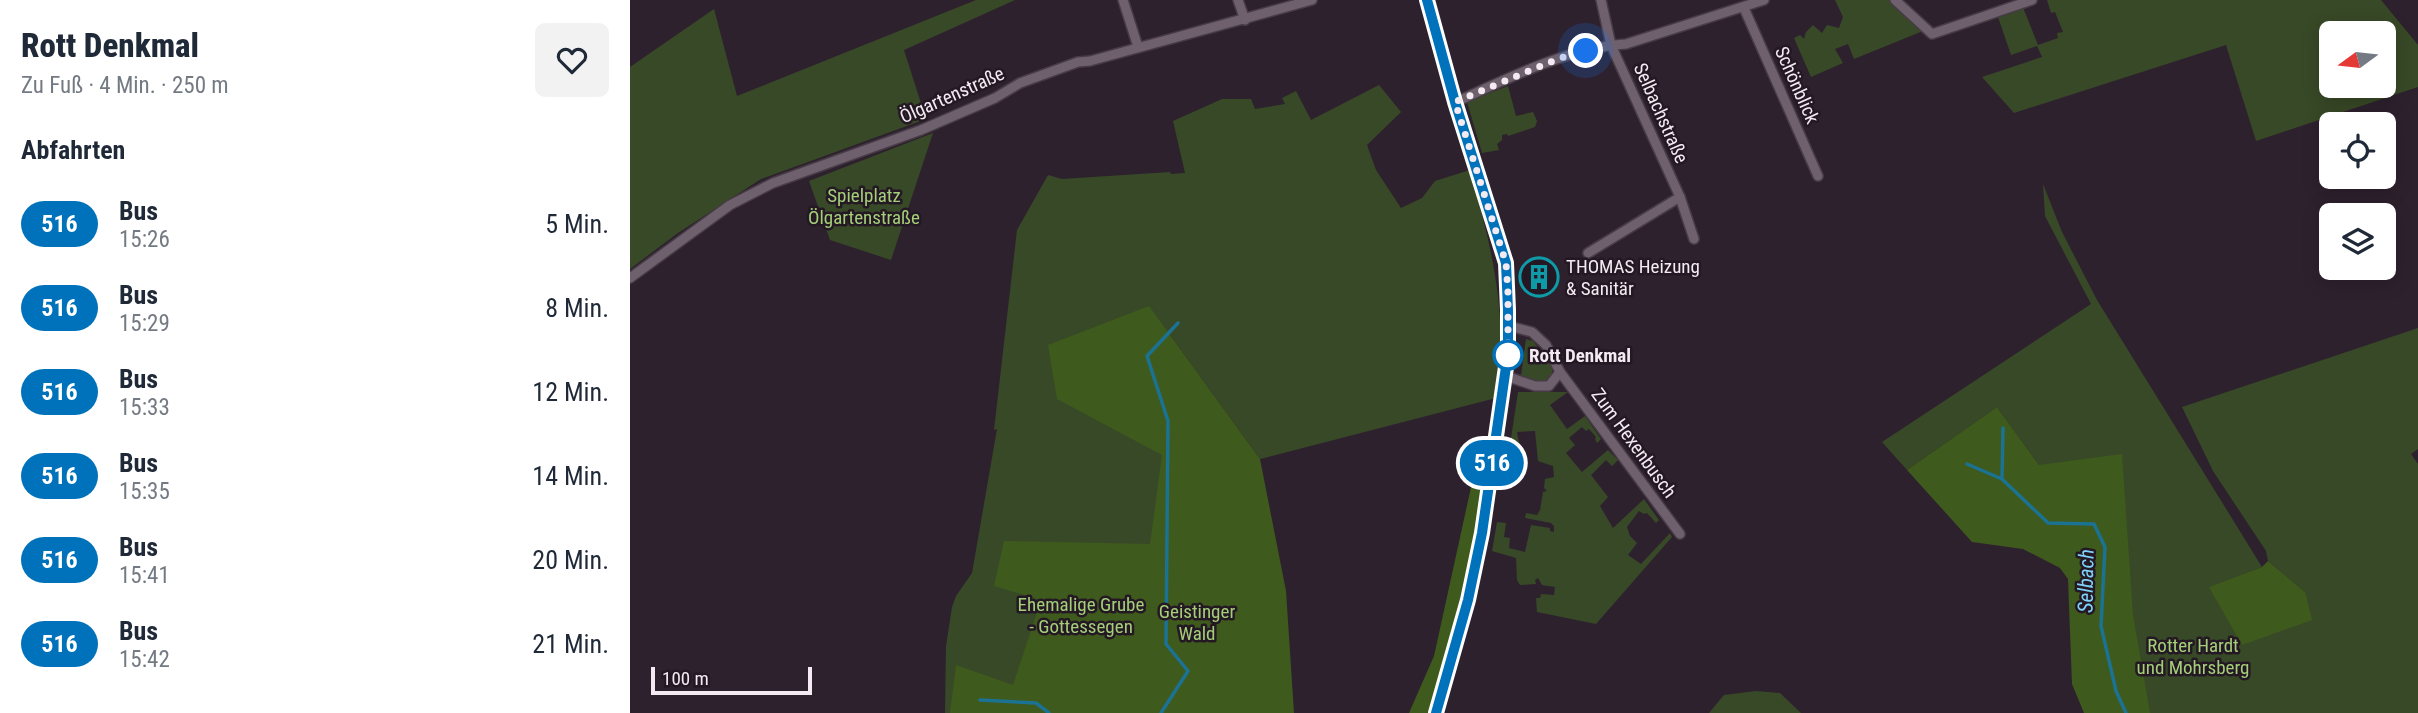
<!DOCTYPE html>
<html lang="de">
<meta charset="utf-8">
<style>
body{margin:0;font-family:"Roboto Condensed",sans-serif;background:#f2f2f3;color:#1f2937;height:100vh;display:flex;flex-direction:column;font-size:26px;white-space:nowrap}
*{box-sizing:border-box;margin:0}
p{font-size:23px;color:#747a83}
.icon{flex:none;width:38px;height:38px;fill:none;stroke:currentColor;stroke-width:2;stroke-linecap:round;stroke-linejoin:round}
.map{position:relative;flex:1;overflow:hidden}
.side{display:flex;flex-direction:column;background:#fff;width:630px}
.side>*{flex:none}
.badge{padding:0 14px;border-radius:23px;font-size:24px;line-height:46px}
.needle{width:46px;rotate:255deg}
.fabs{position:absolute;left:1689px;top:21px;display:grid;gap:14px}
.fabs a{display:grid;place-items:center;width:77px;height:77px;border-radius:10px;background:#fff;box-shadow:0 4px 18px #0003;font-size:35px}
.scale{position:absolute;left:21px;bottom:18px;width:161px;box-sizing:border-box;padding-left:7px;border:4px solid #f3eaf2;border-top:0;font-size:19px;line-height:24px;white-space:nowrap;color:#f3eaf2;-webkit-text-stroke:5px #241824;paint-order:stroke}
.you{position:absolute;width:35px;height:35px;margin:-18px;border:5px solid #fff;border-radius:50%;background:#1a73e8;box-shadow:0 0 0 10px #1a73e833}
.map>.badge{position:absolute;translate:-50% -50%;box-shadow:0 0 0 4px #fff}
h2{padding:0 21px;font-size:26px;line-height:63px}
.round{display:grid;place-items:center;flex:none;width:74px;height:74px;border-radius:10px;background:#f2f2f3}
.summary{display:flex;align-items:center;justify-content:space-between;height:119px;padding:0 21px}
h1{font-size:33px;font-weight:800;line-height:52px}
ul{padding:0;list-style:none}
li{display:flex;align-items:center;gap:21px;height:84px;padding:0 21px}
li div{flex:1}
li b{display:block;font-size:26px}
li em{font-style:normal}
li .badge{min-width:77px;font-weight:700;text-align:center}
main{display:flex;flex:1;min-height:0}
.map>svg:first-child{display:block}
</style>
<main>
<section class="side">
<div class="summary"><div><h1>Rott Denkmal</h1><p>Zu Fuß · 4 Min. · 250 m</p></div><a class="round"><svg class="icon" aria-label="heart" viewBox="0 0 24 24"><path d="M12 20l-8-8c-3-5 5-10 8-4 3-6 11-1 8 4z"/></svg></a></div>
<h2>Abfahrten</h2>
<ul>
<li><span class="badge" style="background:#0072bc;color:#fff">516</span><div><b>Bus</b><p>15:26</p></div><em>5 Min.</em></li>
<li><span class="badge" style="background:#0072bc;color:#fff">516</span><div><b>Bus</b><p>15:29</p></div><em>8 Min.</em></li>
<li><span class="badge" style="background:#0072bc;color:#fff">516</span><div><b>Bus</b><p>15:33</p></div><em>12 Min.</em></li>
<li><span class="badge" style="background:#0072bc;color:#fff">516</span><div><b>Bus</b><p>15:35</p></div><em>14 Min.</em></li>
<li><span class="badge" style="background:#0072bc;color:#fff">516</span><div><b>Bus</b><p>15:41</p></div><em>20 Min.</em></li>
<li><span class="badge" style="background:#0072bc;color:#fff">516</span><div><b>Bus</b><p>15:42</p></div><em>21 Min.</em></li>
</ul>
</section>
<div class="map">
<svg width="1788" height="713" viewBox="0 0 1788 713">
<rect width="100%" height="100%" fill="#2e212e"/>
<!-- green -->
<g fill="#384927" fill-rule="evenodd">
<polygon points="346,0 385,0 274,50 296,119 131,179 48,233 0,269 0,67 84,9 107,96"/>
<polygon points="1205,0 1259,0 1293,31 1224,59 1218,44 1205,49 1213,63 1181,77 1164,38 1170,35 1174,39 1176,32 1183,25 1192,33 1197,25 1209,28 1213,17"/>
<path d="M1417,0H1751L1788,45V87L1626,141L1596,45L1384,113L1352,77L1412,57L1407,46L1381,55L1367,14L1392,5L1408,45L1428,38L1427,33L1433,32L1425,12L1421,13ZM1701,33H1754V86H1701Z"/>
<path d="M749,85L771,112L737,145L746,170L771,208L792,198L805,181L840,170C861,244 880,320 866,398L630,459L540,335L553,713H315L316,646L322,607L326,596L342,573L367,429L364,430L387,230L418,175L432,179L540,172L541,174L555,173L543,121L592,99H621L625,109L655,104L652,98L666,91L681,120Z"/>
<polygon points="878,86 886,116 903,112 907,121 905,127 878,136 877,134 872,135 872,140 867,144 869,150 852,153 837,102"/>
<polygon points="303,133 261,260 200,240 179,181"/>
<polygon points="1413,184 1432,232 1467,300 1632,567 1580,587 1675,592 1638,561 1636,551 1583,471 1552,407 1788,328 1788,449 1781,454 1788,464 1788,713 1471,713 1448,577 1409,465 1367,407 1277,470 1252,442 1461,304 1415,216"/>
<polygon points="896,339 903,341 922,366 922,375 916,381 903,381 891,376"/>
<polygon points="888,392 938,392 920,405 937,429 955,416 971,439 967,443 965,439 966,437 959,429 956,431 952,427 939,438 945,445 936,453 952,472 978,450 988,460 982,466 976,460 961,475 978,497 970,506 983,528 1014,499 1029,520 1026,523 1017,513 1014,514 1009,511 997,527 1000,536 1007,543 998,555 1011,564 1040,533 1042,537 966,624 907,612 906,598 910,598 911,594 924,595 925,587 912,585 908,578 905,580 906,584 890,585 887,580 886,558 862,551 867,522 876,523 874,537 880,538 879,548 895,552 901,525 920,528 920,531 924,532 924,526 921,523 895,518 896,513 907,515 910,510 913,492 917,491 914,488 915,479 924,477 923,466 908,461 905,431 887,432 892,459 878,458"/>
<polygon points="1126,691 1150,693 1171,713 1079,713 1094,695"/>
</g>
<!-- forest -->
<g fill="#3f5a1d">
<polygon points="519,306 630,459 656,591 664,713 320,713 326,665 383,685 411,600 364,586 374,541 520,544 532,455 427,399 418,345"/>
<polygon points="1367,407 1409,465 1492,454 1503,615 1520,713 1454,713 1442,684 1438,579 1430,568 1393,549 1342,542 1277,470"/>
<polygon points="845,469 857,471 844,552 802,713 779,713 804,656"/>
<polygon points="1638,561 1675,592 1682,620 1612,645 1579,587 1632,567"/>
</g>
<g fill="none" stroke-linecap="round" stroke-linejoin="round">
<!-- stream -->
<g stroke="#1b7293" stroke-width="3.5">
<polyline points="1373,428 1372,479 1418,523 1464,524 1475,547 1471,626 1486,691 1496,713"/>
<polyline points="1337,464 1372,479"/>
<polyline points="350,700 406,703 419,713"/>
<polyline points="531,713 558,671 536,644 538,421 517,356 548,323"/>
</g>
<!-- minor casing -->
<g stroke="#473c46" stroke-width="12">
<g id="minor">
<polyline points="493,0 508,47"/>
<polyline points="608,0 615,20"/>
<polyline points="971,0 981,45 1050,197 1064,239"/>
<polyline points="1265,0 1302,34 1402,0"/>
<polyline points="1114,8 1188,176"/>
<path d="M826,102C876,79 940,47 996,44L1134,0"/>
<polyline points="958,253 1050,197"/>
<polyline points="0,278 100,205 143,183 291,130 365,98 390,83 448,62 460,61 682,0"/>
<polyline points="930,372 1050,534"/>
<polyline points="876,376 905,386 919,386 930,372 916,345 902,332 879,326"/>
</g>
</g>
<!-- tertiary casing -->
<g stroke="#473c46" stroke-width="14">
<polyline id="tertiary" points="797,0 826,102 876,263 879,326 876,376 852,533 837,600 806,713"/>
</g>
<!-- minor -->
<use href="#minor" stroke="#6f606e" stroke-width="9"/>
<!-- tertiary -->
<use href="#tertiary" stroke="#6f606e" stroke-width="10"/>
</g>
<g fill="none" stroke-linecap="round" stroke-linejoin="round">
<!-- line casing -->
<g stroke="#fff" stroke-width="16">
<polyline id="line" points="797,0 825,102 876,263 878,310 878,353 852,533 838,600 806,713"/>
</g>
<!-- line -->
<use href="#line" stroke="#0072bc" stroke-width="10"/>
<!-- walk -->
<polyline stroke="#f3eaf2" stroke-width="7" stroke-dasharray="0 12.6" points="878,355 878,293 876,263 825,102 930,58 956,51"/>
</g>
<!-- icons -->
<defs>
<g id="building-ring" transform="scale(2.0125)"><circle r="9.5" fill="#241824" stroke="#0f9aa8" stroke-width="1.5"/><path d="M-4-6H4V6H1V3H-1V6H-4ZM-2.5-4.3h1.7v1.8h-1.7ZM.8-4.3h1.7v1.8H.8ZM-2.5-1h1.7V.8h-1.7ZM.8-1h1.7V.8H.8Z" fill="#0f9aa8"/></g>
</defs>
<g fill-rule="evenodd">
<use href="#building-ring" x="909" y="277"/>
</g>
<!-- markers -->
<circle fill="#fff" stroke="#0072bc" stroke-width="3.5" cx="878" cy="355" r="14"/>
<g text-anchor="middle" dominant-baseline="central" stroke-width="5" stroke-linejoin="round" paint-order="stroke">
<!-- street labels -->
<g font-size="19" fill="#f3eaf2" stroke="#241824">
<text transform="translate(1167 85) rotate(66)">Schönblick</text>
<text transform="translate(322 95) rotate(-24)">Ölgartenstraße</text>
<text transform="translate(1031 113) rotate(66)">Selbachstraße</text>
<text transform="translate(1004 443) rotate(54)">Zum Hexenbusch</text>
</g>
<!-- park labels -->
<g font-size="19" fill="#a4cf78" stroke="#241824">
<text x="234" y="195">Spielplatz<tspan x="234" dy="22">Ölgartenstraße</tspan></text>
<text x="451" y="604">Ehemalige Grube<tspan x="451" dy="22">- Gottessegen</tspan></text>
<text x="567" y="611">Geistinger<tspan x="567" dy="22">Wald</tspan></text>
<text x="1563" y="645">Rotter Hardt<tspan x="1563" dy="22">und Mohrsberg</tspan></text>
</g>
<!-- poi labels -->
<g font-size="19" fill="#f3eaf2" stroke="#241824" text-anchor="start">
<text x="936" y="266">THOMAS Heizung<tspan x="936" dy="22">&amp; Sanitär</tspan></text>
</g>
<!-- stop labels -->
<g font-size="19" font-weight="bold" fill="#f3eaf2" stroke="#241824" text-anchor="start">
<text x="899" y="355">Rott Denkmal</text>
</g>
<!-- water labels -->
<g font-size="21" font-style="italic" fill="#7ed3f9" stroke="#241824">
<text transform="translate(1456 581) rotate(-89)">Selbach</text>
</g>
</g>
</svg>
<div class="fabs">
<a><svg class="needle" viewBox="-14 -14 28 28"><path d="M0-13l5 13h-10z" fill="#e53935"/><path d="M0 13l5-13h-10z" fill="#747a83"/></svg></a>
<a><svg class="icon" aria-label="locate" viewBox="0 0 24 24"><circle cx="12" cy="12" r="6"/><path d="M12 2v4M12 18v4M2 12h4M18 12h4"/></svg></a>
<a><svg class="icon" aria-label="layers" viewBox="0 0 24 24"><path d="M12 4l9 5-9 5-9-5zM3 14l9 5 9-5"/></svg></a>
</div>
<div class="scale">100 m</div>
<div class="you" style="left:956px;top:51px"></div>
<b class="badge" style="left:862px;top:463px;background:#0072bc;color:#fff">516</b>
</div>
</main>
